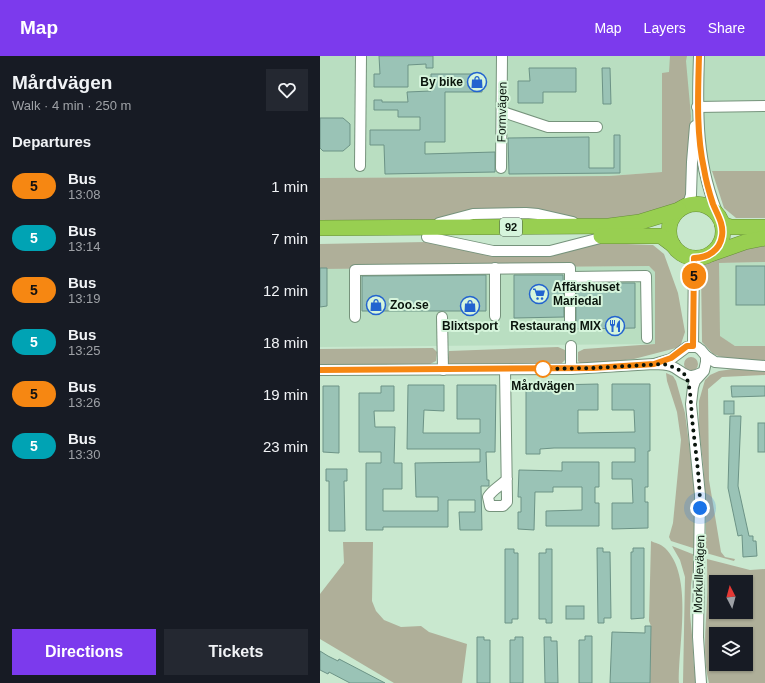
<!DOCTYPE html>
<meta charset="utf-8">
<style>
body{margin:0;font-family:Arial,sans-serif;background:#242831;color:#f1f3f6;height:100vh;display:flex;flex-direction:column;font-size:15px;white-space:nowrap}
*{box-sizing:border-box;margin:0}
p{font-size:13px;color:#9ea1a6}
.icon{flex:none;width:22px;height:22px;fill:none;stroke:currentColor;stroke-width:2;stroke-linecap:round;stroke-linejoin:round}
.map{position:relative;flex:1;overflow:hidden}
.drawer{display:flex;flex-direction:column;background:#171b24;width:320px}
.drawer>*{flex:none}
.badge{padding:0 8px;border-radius:13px;font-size:14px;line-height:26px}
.needle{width:26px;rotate:354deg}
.tools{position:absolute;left:389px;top:519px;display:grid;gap:8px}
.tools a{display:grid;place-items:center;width:44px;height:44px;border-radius:0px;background:#171b24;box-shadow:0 1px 3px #0004;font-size:20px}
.you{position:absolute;width:20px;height:20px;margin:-10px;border:3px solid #fff;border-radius:50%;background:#1a73e8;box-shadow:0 0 0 6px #1a73e833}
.map>.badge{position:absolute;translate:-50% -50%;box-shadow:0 0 0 2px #fff}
h2{padding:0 12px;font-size:15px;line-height:36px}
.round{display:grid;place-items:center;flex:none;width:42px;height:42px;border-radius:0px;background:#242831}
.head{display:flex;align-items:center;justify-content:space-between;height:68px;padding:0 12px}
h1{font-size:19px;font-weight:700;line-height:30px}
.primary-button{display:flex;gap:8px;margin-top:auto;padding:8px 12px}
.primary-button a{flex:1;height:46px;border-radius:0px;background:#7c3aed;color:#fff;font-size:16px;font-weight:700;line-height:46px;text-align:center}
.primary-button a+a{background:#242831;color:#f1f3f6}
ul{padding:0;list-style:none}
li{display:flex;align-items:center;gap:12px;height:52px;padding:0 12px}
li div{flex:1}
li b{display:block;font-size:15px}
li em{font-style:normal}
li .badge{min-width:44px;font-weight:700;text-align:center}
header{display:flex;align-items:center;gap:24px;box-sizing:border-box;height:56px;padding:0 20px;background:#7c3aed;color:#fff}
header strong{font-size:19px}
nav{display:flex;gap:22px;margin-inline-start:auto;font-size:14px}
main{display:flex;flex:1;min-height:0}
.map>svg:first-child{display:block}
</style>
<header>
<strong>Map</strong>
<nav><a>Map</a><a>Layers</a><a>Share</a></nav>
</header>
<main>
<section class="drawer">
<div class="head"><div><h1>Mårdvägen</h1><p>Walk · 4 min · 250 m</p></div><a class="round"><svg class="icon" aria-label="heart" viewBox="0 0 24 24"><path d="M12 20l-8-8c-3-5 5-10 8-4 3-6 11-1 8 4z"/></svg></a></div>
<h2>Departures</h2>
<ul>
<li><span class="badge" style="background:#f68712;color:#111">5</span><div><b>Bus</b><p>13:08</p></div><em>1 min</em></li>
<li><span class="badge" style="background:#00a3b4;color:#fff">5</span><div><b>Bus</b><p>13:14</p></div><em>7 min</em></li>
<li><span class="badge" style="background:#f68712;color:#111">5</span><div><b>Bus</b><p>13:19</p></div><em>12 min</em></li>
<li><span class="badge" style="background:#00a3b4;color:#fff">5</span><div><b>Bus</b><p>13:25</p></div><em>18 min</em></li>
<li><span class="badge" style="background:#f68712;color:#111">5</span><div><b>Bus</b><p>13:26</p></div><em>19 min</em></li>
<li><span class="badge" style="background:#00a3b4;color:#fff">5</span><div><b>Bus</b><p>13:30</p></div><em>23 min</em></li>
</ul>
<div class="primary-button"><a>Directions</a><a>Tickets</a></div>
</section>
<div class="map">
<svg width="445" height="627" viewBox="0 0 445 627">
<rect width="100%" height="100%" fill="#c9e8cf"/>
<!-- built -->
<g fill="#b9dec1">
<polygon points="0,0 445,0 445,115 342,116 289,120 0,122"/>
<polygon points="445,206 445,290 415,290 399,280 399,207"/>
<polygon points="329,210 335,216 335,288 0,291 0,213"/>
</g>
<!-- green -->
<g fill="#afaf99" fill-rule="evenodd">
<polygon points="350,0 367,0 366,5 371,60 367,140 356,149 321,161 286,166 0,167 0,122 289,120 342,116 342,17 349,16"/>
<polygon points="392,115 445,115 445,162 416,162 404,152"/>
<polygon points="106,186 174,199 281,187 333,189 344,198 358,237 365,276 360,291 314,303 262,309 258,305 258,296 264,293 335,288 335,216 329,210 0,213 0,188"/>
<polygon points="445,188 445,206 399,207 400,280 415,290 445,290 445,306 407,303 393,298 382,286 381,215 385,207 409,196"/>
<polygon points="238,291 245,294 245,304 241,308 131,311 127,308 129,295"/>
<polygon points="113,292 117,296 116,305 106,310 0,309 0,293"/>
<circle cx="371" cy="308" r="7"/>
<polygon points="413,313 445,314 445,319 402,321 388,333 389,424 401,496 405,501 415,503 414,505 386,497 386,451 383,407 379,372 379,345 385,324 390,319 399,315"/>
<polygon points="346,317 353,320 356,325 365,357 374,426 376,493 351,485 349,481 353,467 361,384 357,356 347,325"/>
<path d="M331,485C335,487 341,488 345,492C374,520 358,589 359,627H330L331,570L329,565Z"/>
<polygon points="23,486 53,486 52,545 56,555 64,564 81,571 101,570 109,576 147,588 142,627 74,627 0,583 0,538 24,507"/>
<polygon points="352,490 375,499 371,529 370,558 372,579 374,610 377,627 363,627 365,521 360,504"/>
<path d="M387,503L430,514L445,513V627H389C382,600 386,571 387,544C388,530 387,517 387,503ZM396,526H426V556H396ZM396,578H426V608H396Z"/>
</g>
<!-- building -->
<g fill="#9ac3b6" stroke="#6c9386">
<polygon points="59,0 113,0 113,12 106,12 106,8 88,9 88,31 54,31 54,18 60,18"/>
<polygon points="209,12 256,12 256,36 223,36 223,47 198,47 198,25 210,25"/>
<polygon points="282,12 290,12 291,48 283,48"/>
<polygon points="111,18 162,18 162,36 125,36 125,86 105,86 105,98 175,96 175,116 65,118 64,89 50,89 50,74 100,74 100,61 78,61 78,54 54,54 54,44 62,44 62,46 88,46 87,36 111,35"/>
<polygon points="0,62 23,62 30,68 30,89 23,95 3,95 0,92"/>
<polygon points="294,79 300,79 300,117 189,118 188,82 269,81 269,112 294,112"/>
<rect x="416" y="210" width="29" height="39"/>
<polygon points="0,212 7,212 7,250 0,251"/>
<polygon points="166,219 166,255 42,255 42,220"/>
<polygon points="194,219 243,219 244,261 194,262"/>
<polygon points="258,227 315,227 315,272 256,273 256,229"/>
<polygon points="206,326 233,326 233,329 278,328 278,354 258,354 258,377 315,376 314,354 292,354 292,328 330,328 330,395 328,395 328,431 325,431 325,446 328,446 328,472 292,473 292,447 313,447 312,423 292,423 292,406 315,406 315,392 234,392 220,393 220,398 206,398"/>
<polygon points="88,329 124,329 124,355 104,354 103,377 160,377 160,363 137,363 137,329 176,329 175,396 166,396 167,424 169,424 169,430 161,430 162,474 140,474 139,456 155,456 155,444 128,444 128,471 63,471 63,474 46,474 46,407 61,407 61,396 39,396 39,337 61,337 61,330 74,330 74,355 54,355 55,371 75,371 74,407 82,407 82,433 63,433 63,455 118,455 118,441 96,441 95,407 160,406 160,393 87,393"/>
<polygon points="3,330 19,330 19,397 3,396"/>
<polygon points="411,330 445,330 445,340 412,341"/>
<rect x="404" y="345" width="10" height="13"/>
<polygon points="410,360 421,360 418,430 429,480 433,480 433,485 436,485 437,500 423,501 422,479 418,480 408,432"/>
<rect x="438" y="367" width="7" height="29"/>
<polygon points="242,406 279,406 279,431 275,431 275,447 279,447 279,470 226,470 226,455 262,454 262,431 233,431 233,436 215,436 214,474 198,473 198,456 201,456 201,441 198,441 199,414 242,415"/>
<polygon points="6,413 27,413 27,425 24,425 25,475 9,475 9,425 6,425"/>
<polygon points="277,492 283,492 283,496 290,496 291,562 284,562 284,567 278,567"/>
<polygon points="313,492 324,492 324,562 311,563 311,496 313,496"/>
<polygon points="185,493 194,493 194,497 198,497 198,563 192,563 192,567 185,567"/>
<polygon points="226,493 232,493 232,567 226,567 226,563 219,563 219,497 226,497"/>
<rect x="246" y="550" width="18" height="13"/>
<polygon points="325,570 331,570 330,627 290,627 292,576 325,577"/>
<polygon points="265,580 272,580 272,627 259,627 259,584 265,584"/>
<polygon points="157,581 164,581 164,584 170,584 170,627 157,627"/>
<polygon points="195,581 203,581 203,627 190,627 190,584 195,584"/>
<polygon points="224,581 231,581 231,585 237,585 238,627 225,627"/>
<polygon points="0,595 8,600 18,605 19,603 65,627 30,627 9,616 8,618 0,614"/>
</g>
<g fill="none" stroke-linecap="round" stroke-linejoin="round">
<!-- minor casing -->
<g stroke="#76937c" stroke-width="12">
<g id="minor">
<path d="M379,0C377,56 376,110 400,163"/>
<polyline points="377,51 445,50"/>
<polyline points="183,56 228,71 277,71"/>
<polyline points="40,110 41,0"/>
<polyline points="181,112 182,0"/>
<polyline points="363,152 369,145 371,139 372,106 375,70"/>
<polyline points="119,167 153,158 206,157 218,158 253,166"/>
<polyline points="107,181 173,195 230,195 288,180"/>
<polyline points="250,221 326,220 327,282"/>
<polyline points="175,260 175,212"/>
<polyline points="35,261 35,214 250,212 250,269"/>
<polyline points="122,261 123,314"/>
<polyline points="251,290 251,313"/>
<polyline points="373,290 374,202"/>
<polyline points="386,300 395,306 445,310"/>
<polyline points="334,308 351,303 367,291 377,291 381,294 386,300 386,306 384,315 375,325 373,331 371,348 380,439 378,581 381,627"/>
<path d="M0,314L251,313L334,308C340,308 345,308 351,310C363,315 366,325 381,317"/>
<path d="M185,314L187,443V446L183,450H170L168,441C173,433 181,430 187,423"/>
</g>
</g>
<!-- highway casing -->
<g stroke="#668e39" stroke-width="16">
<g id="highway">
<circle cx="376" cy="175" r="27"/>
<polyline points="402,168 411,171 445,171"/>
<polyline points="0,172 289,170 320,166 359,154"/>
<polyline points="281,180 341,180 353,189"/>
<polyline points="391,198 425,186 445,182"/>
</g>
</g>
<!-- minor -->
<use href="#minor" stroke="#fff" stroke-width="10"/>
<!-- highway -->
<use href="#highway" stroke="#98cf51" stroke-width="15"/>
</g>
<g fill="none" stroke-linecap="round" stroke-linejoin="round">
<!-- line casing -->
<g stroke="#fff" stroke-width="9">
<path id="line" d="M0,314L273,312L334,308L351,302L367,290H373L374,202C388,202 400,194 402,180C404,168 397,158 393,148C389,136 386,125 384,113C376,76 378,38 379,0"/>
</g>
<!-- line -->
<use href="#line" stroke="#f68712" stroke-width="6"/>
<!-- walk -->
<path stroke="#09140c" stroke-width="4" stroke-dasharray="0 7.2" d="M223,313L273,312L343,308C351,310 360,313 365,319C371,328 371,352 372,362C375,392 380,422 380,452"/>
</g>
<!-- icons -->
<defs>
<g id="shop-ring" transform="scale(1)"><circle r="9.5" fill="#d6f5dc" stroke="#2263cf" stroke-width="1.5"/><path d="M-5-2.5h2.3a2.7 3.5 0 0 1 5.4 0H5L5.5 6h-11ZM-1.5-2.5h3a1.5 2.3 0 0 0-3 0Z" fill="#2263cf"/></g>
<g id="supermarket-ring" transform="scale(1)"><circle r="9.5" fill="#d6f5dc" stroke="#2263cf" stroke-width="1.5"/><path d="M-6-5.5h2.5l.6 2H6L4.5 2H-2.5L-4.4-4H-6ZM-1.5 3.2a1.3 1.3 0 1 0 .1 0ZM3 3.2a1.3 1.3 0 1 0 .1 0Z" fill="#2263cf"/></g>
<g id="restaurant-ring" transform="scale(1)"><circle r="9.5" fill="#d6f5dc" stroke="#2263cf" stroke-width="1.5"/><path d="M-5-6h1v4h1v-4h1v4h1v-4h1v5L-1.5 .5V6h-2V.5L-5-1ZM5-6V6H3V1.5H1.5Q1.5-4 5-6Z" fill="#2263cf"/></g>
</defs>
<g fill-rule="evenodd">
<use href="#shop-ring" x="157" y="26"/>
<use href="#supermarket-ring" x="219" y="238"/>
<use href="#shop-ring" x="56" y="249"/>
<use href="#shop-ring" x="150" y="250"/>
<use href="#restaurant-ring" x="295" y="270"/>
</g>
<!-- markers -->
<circle fill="#fff" stroke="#f68712" stroke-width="2" cx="223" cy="313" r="8"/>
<g text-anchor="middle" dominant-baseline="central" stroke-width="4" stroke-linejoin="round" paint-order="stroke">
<!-- shield labels -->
<rect fill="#d6f5dc" stroke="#46584a" stroke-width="1" x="180" y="162" width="22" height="18" rx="3"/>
<g font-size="11" font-weight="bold" fill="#09140c">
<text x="191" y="171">92</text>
</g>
<!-- poi labels -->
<g font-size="12" font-weight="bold" fill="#09140c" stroke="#d6f5dc" text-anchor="end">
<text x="143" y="26">By bike</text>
<text x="233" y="231" text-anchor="start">Affärshuset<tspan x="233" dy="14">Mariedal</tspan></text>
<text x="70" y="249" text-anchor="start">Zoo.se</text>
<text x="150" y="270" text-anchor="middle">Blixtsport</text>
<text x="281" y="270">Restaurang MIX</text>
</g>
<!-- street labels -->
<g font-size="12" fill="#09140c" stroke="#d6f5dc">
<text transform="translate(182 56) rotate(-89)">Formvägen</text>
<text transform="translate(379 518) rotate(-88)">Morkullevägen</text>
</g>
<!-- stop labels -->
<g font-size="12" font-weight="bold" fill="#09140c" stroke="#d6f5dc">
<text x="223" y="330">Mårdvägen</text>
</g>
</g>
</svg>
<div class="tools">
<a><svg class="needle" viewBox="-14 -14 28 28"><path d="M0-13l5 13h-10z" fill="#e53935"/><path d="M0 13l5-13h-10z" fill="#9ea1a6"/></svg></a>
<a><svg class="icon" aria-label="layers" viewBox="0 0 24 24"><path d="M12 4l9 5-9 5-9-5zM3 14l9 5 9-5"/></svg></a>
</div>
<div class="you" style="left:380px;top:452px"></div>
<b class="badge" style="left:374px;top:220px;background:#f68712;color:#111">5</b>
</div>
</main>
